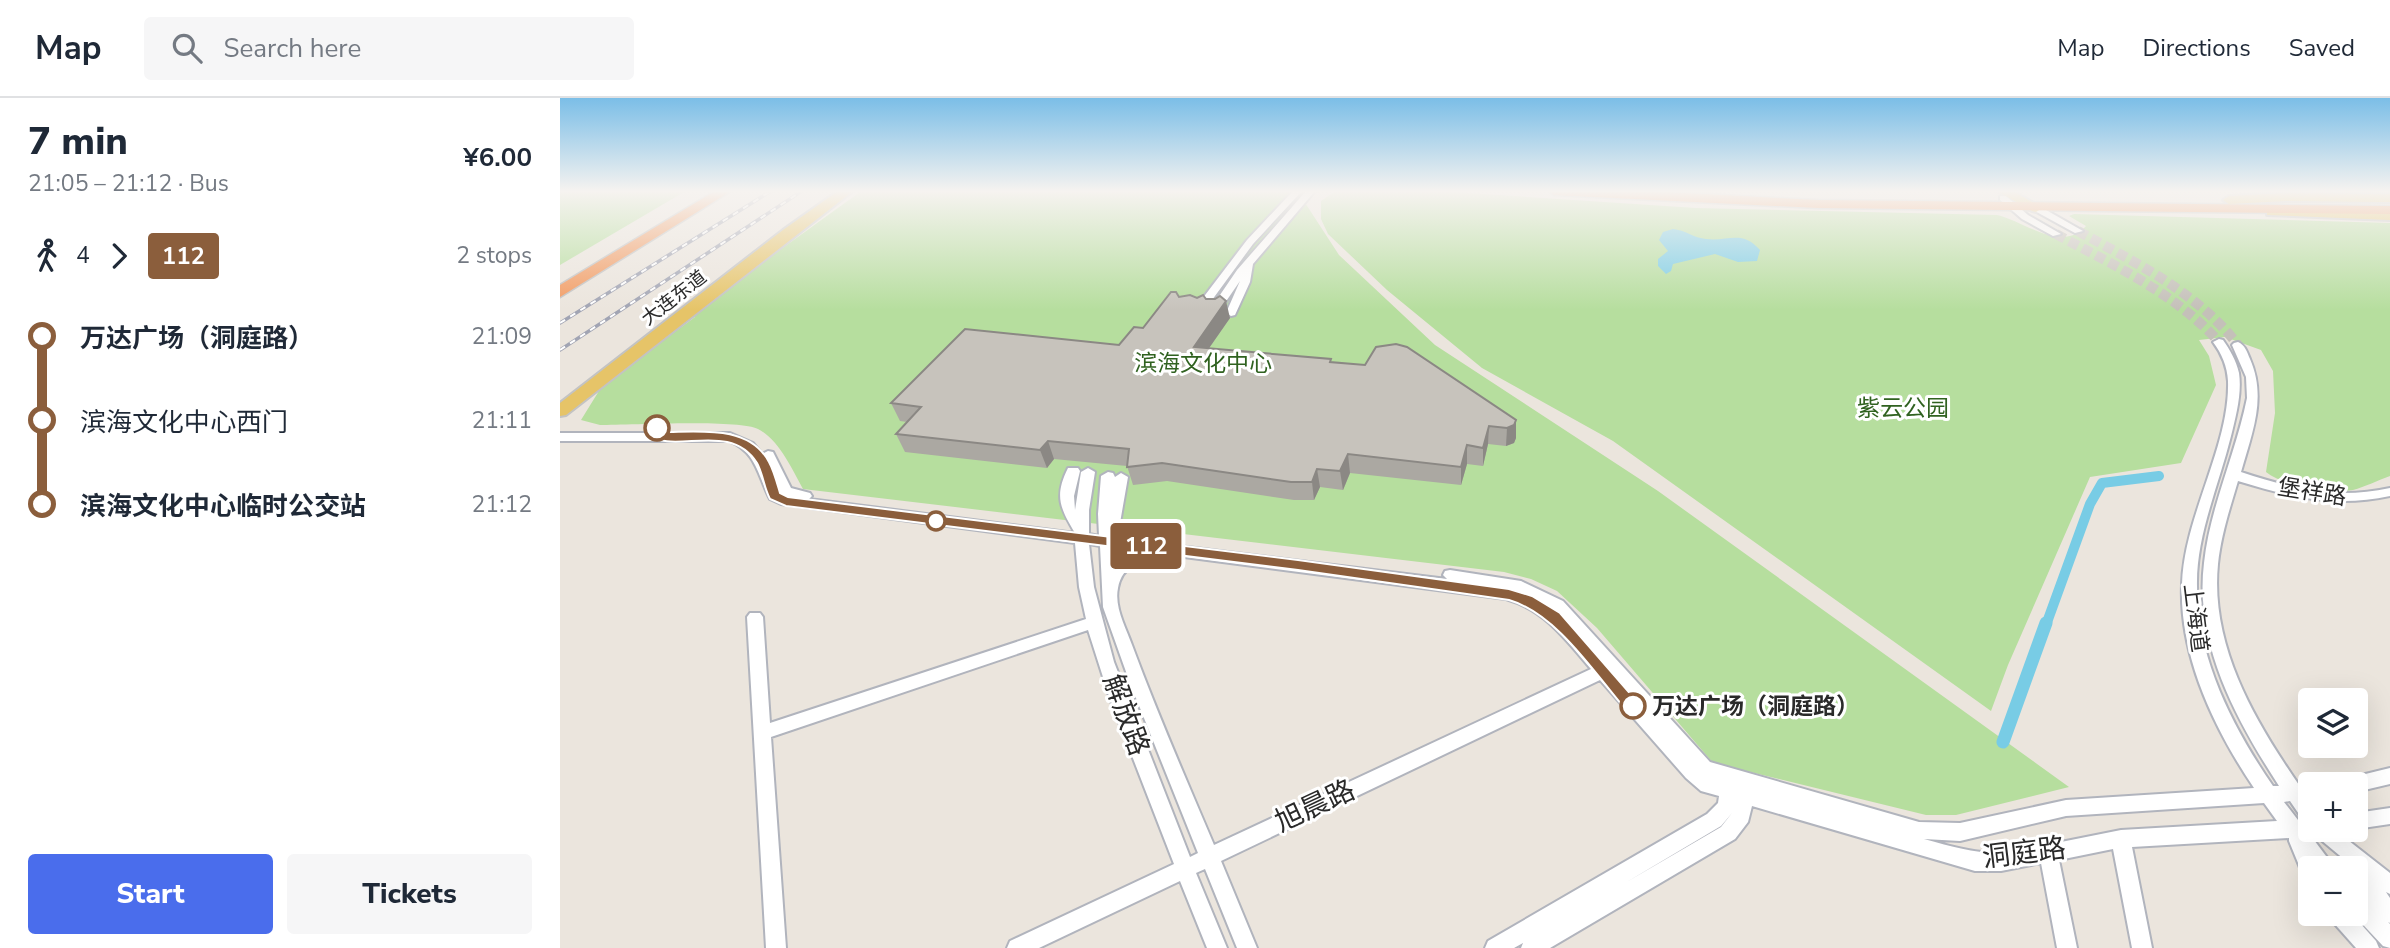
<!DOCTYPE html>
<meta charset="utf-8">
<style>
body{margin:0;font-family:"Nunito Sans","Noto Sans SC",sans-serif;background:#f6f6f7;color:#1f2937;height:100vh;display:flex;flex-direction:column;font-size:26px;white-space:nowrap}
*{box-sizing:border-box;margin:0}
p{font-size:23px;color:#747a83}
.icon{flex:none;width:38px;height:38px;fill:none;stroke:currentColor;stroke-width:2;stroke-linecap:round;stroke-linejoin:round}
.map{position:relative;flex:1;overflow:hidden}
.details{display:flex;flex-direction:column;background:#fff;width:560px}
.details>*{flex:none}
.badge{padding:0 14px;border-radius:5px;font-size:24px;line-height:46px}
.controls{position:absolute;left:1738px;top:590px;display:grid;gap:14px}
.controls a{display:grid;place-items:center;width:70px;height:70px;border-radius:7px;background:#fff;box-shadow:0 7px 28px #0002;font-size:35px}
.map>.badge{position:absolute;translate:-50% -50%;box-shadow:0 0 0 4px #fff}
.legs{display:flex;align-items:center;gap:10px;height:77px;padding:0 28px;font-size:23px}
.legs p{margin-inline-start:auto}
.head{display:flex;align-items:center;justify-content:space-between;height:119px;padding:0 28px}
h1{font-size:38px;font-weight:800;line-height:52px}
.button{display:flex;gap:14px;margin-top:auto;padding:14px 28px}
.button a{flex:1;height:80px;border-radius:7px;background:#4a6dec;color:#fff;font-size:28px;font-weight:800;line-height:80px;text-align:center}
.button a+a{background:#f6f6f7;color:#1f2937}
ul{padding:0 28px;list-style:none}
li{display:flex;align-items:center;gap:24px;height:84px;font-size:26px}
li i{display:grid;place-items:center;width:10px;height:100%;margin:0 9px;background:currentColor}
li i::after{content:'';width:18px;height:18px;margin:-9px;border:5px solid;border-radius:50%;background:#fff}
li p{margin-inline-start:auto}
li:first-child i{background:linear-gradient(#0000 50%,currentColor 0)}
li:last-child i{background:linear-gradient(currentColor 50%,#0000 0)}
header{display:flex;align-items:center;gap:42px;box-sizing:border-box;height:98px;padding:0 35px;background:#fff;border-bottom:2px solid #e0e1e3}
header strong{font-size:33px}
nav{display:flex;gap:38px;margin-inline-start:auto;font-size:24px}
.search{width:490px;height:63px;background:#f6f6f7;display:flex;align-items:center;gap:18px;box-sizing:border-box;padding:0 24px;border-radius:7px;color:#747a83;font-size:26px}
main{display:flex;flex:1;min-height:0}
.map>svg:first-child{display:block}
</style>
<header>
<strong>Map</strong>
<div class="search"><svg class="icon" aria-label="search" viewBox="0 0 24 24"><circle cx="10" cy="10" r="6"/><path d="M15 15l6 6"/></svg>Search here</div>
<nav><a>Map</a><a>Directions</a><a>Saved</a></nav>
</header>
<main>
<section class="details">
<div class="head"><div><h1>7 min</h1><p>21:05 – 21:12 · Bus</p></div><b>¥6.00</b></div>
<div class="legs"><svg class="icon" aria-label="walk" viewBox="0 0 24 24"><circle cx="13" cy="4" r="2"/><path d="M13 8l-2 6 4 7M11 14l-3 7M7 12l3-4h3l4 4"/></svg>4<svg class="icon" aria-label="forward" viewBox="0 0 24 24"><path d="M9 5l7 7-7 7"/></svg><b class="badge" style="background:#8b5e3c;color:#fff">112</b><p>2 stops</p></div>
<ul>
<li><i style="color:#8b5e3c"></i><b>万达广场（洞庭路）</b><p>21:09</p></li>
<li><i style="color:#8b5e3c"></i><span>滨海文化中心西门</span><p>21:11</p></li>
<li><i style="color:#8b5e3c"></i><b>滨海文化中心临时公交站</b><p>21:12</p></li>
</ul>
<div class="button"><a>Start</a><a>Tickets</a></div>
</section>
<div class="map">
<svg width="1830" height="850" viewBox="0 0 1830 850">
<rect width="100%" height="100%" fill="#ebe5dd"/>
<!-- green -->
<g fill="#b6de9e">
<polygon points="0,93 124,93 124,94 0,167"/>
<path d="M878,93L1136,110L1437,117C1462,122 1502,156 1526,128L1509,118L1514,116L1830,125V378C1818,382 1805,389 1793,392C1769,396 1725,389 1706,374L1715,315L1713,273L1701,252L1665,239L1639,242L1649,258L1656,287L1621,365L1530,379L1448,567L1431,613L1053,343L922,270L827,192L768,136L761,121V103L774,94Z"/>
<path d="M300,94H738L779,157L875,247L1098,393L1509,689L1396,717H1366L1153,665L1037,530L997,493L971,481L944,474L243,391C232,371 219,342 198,331C179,321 68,327 40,327L21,322L42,288L135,219L130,217Z"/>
</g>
<!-- water -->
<path fill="#78cce5" d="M1113,131C1125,132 1134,140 1146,141C1168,144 1182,131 1200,152L1197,163L1178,164L1155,156L1113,166L1111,173L1106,176L1098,168V161L1108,153L1099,142L1103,134Z"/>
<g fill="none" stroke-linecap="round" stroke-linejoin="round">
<!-- canal-far1 -->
<polyline stroke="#78cce5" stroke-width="10" points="1486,527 1530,406 1542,385 1599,378"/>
<!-- canal -->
<polyline stroke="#78cce5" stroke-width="13" points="1443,644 1486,525"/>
<!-- minor-tunnel -->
<g stroke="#c4c0b9" stroke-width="10" stroke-dasharray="10 5" stroke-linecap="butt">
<path d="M1518,133C1576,165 1637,194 1678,247"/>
<path d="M1496,136C1553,167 1615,195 1659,244"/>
</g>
<!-- minor casing -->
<g stroke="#b1b4bd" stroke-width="4">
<g id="minor">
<polygon points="733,93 742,93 693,146 644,213 636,213 636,209 687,142"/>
<polygon points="746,93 755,93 693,166 690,184 675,217 671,218 666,215 680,183 658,215 650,215 649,213 677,172"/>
<polygon points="1440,98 1446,98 1468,117 1501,136 1493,138 1462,121 1440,102"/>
<polygon points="1473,108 1479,108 1523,133 1515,135 1473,112"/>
<path d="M1659,241L1663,242C1670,252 1676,262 1679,275C1682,295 1676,318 1671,338C1659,387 1636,437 1637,488C1637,561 1673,630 1713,688H1719C1677,623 1634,546 1644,465C1650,409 1676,355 1687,300L1686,279L1672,247L1674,245L1678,244C1685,247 1687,254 1690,261C1707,300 1692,335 1681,374C1733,391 1775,402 1830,390V398C1776,410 1730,399 1678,383C1670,410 1661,437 1658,466C1650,547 1694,622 1739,687L1750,686V732H1775L1830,775V796L1826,794L1830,800V825L1828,824L1830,826V850L1823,848L1793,816H1796V795L1803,797L1796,788V770H1788L1791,767L1755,737L1751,738L1775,770H1750V780L1743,777L1729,743V740L1572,749L1592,850H1572L1553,751L1499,762L1517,850H1497L1481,765L1441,773H1415L1192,708L1188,724L1175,741L990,850H961L963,845L954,850H925L928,843L1147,716L1158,705L1159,698L1141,693L1126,680L1040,582L661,763L697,850H677L645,771L636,775L667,850H647L620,783L479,850H447L450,843L614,766L550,601L528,532L211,639L226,850H206L187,519L190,515H200L203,519L210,625L526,521L519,489L515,445L221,406L210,401C198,378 196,353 169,343H0V335H170L193,345L202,356L208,353L213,354L231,390L250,395L252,398L249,401L515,435C500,410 494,398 508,370H518L520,373L514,398L515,412L521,374L528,370L535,374L529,412V436L539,438L538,416L541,378L548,374L553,375L555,379L561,375L568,379L560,425L553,435L554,440L887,481L883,477L885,473L890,472L961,483L1003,503L1150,664L1359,724L1400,725L1506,702L1694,690C1655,632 1619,558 1622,486C1624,418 1670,348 1668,283C1667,268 1662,256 1653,244ZM529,446L540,448L543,509L570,585L638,755L630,759L554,564L534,489ZM554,450L575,452L556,465ZM601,456L946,501C985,512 1006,542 1031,571L654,747C626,681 597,615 572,547C566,530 554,509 558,490C562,467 582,461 601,456ZM1730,703L1743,722H1738L1724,704ZM1704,705L1717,723L1561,732L1491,746L1488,744C1440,763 1412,754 1364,741L1400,743L1506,718ZM1172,715L1161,729L1065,785L1161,728Z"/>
<polygon points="1830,670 1830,686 1796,694 1796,686 1786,686 1789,680"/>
<polygon points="1830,710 1830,726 1796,731 1796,715"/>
<polygon points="1769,816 1792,816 1816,843 1819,850 1796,850 1772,823"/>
</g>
</g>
<!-- major casing -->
<g stroke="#c3c3c3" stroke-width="4">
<g id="major">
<polygon points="278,93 293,93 6,317 0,318 0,305 223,132"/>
<polygon points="1437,93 1453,93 1482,110 1476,114 1472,113"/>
<polygon points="1726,95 1830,96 1830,104 1726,103 1669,106 1663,102 1669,98"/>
<polygon points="1712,110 1830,114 1830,122 1707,117 1707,111"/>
</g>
</g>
<!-- highway casing -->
<g stroke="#c3c3c3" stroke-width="3">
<g id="highway">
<polygon points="155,93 171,93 0,199 0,187"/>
<polygon points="988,93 1087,93 1258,102 1830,108 1830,116 1258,110 994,97"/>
</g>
</g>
<!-- minor -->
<use href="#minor" fill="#fff" fill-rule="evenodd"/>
<!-- major -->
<use href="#major" fill="#e6c468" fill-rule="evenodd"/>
<!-- highway -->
<use href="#highway" fill="#f29b62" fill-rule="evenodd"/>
<!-- rail casing -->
<g stroke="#a1a4b3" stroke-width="3.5">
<g id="rail">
<polyline points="0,225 211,93"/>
<polyline points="0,252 242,93"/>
</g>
</g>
<!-- rail -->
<use href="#rail" stroke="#fff" stroke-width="2" stroke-dasharray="6" stroke-linecap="butt"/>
</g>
<!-- wall -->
<polygon fill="#aba8a2" points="619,199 637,200 670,220 649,250 771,264 956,322 956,340 954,345 946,348 928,346 923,368 907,366 901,387 790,375 783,392 760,389 754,402 734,402 607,383 573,387 567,368 494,361 487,370 345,354 336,336 347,324 340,323 331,305 559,247 583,230"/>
<!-- shaded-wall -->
<g fill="#8b8884">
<polygon points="666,203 670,220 638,266 634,249"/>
<polygon points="956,322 956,340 954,345 946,348 947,330"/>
<polygon points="929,328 928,346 923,368 923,350"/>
<polygon points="488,343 494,361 487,370 480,352"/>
<polygon points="907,347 907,366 901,387 901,369"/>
<polygon points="788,356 790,375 783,392 780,373"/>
<polygon points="757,371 760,389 754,402 752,384"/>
</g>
<!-- building -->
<polygon fill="#c7c3bc" stroke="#8b8884" stroke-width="2" points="611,194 616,194 619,199 630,197 637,200 643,197 646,201 655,201 660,198 666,203 634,249 771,261 770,264 805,267 816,249 836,246 847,249 956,322 954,327 947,330 929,328 923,350 907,347 901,369 788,356 780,373 757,371 752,384 731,384 602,365 567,369 569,351 488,343 480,352 336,336 361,309 331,305 405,231 559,247 574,229 583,230"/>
<!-- sky -->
<linearGradient id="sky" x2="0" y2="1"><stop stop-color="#7bbee7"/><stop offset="0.44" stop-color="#f6f3f0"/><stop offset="1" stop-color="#f6f3f0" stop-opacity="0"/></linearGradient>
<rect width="1830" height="212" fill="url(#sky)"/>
<!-- line-1 -->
<path fill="#8b5e3c" stroke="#fff" stroke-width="2" d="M97,326L103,330L102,334C138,334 189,326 209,364C214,373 217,385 220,395L228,399L738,462L949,491L972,498L1000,515L1081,608L1079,613H1067C1035,576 997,516 949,502L738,472L226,408L210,401C204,390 203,376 197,365C169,321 111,359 88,335L93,327Z"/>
<!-- markers -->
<g fill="#fff" stroke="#8b5e3c" stroke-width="3.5">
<circle cx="97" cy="330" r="12"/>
<circle cx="376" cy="423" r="9"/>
<circle cx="1073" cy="608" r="12"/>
</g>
<g text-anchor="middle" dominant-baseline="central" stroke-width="6" stroke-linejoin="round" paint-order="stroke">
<!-- far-street labels -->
<g font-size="19" fill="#2a2a2a" stroke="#fff">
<text transform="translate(114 200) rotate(-38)">大连东道</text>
</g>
<!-- park labels -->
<g font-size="23" fill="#306220" stroke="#fff">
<text x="643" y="265">滨海文化中心</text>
<text x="1343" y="310">紫云公园</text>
</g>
<!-- street labels -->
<g font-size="23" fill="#2a2a2a" stroke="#fff">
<text transform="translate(1752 394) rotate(9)">堡祥路</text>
<text transform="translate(1636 520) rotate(83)">上海道</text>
</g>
<!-- stop labels -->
<g font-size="23" font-weight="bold" fill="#2a2a2a" stroke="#fff" text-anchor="start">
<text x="1092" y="608">万达广场（洞庭路）</text>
</g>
<!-- near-street labels -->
<g font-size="28" fill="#2a2a2a" stroke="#fff">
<text transform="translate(566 617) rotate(70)">解放路</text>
<text transform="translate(755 708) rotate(-25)">旭晨路</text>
<text transform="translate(1464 755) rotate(-7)">洞庭路</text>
</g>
</g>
</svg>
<div class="controls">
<a><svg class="icon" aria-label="layers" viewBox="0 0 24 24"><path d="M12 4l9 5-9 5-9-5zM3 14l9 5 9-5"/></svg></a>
<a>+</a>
<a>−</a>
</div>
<b class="badge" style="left:586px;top:448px;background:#8b5e3c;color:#fff">112</b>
</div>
</main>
